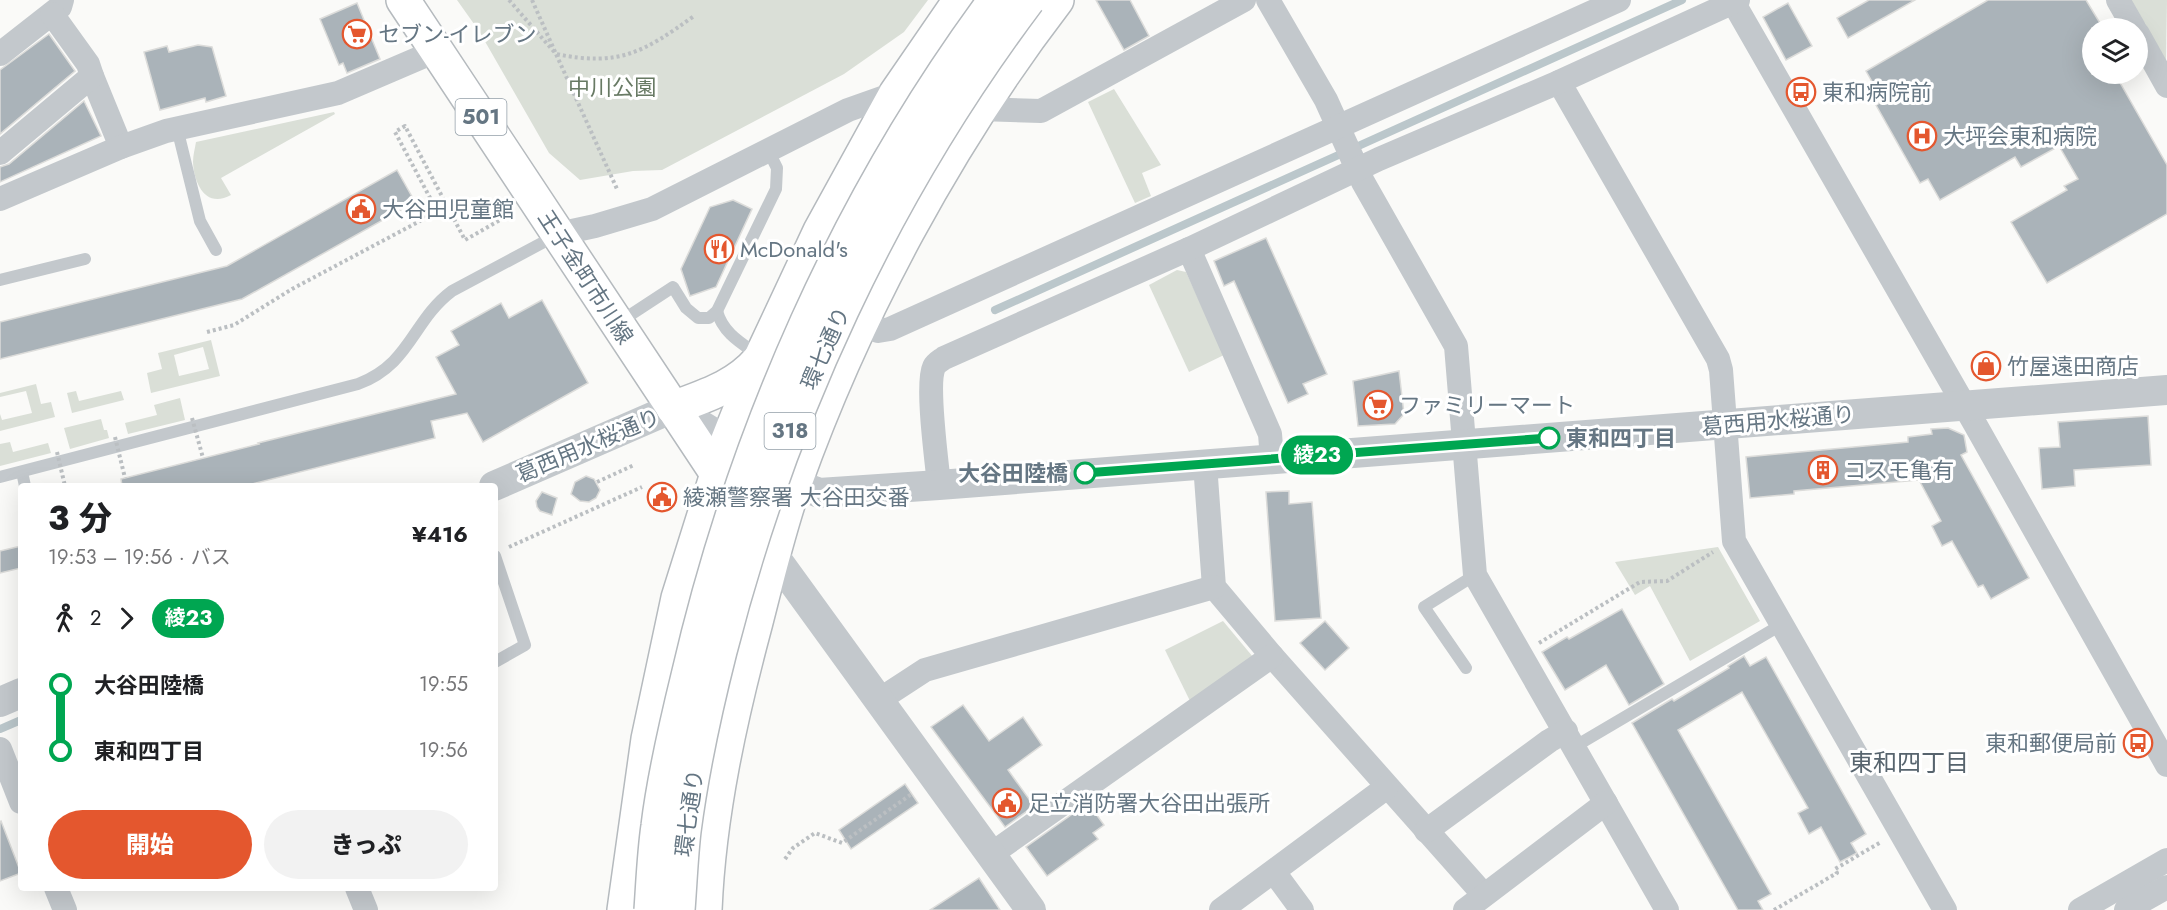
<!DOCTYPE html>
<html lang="ja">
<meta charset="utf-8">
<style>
body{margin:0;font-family:Jost,"Noto Sans JP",sans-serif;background:#f2f2f2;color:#202124;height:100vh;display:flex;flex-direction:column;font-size:22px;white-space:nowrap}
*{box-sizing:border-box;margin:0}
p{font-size:20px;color:#757577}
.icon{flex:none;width:33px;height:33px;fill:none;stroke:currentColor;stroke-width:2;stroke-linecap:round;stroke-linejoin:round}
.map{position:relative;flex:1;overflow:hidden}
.details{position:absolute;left:18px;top:483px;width:480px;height:408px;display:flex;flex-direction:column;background:#fff;border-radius:6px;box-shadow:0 6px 24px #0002}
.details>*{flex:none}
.badge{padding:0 12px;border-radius:20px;font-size:21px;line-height:39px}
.tools{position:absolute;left:2082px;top:18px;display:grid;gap:12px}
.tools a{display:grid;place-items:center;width:66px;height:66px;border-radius:50%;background:#fff;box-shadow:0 6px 24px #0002;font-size:30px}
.map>.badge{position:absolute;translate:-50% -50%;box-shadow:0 0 0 3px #fff}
.legs{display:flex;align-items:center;gap:9px;height:66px;padding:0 30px;font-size:20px}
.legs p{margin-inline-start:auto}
.headline{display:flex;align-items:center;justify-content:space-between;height:102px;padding:0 30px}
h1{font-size:33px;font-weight:800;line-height:45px}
.action{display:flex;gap:12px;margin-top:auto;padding:12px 30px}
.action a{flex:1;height:69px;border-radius:36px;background:#e4572e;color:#fff;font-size:24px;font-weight:800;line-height:69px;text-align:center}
.action a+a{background:#f2f2f2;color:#202124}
ul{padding:0 30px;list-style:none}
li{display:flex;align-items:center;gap:21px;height:66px;font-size:22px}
li i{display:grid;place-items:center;width:9px;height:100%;margin:0 8px;background:currentColor}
li i::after{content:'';width:15px;height:15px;margin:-8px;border:4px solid;border-radius:50%;background:#fff}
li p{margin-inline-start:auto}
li:first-child i{background:linear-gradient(#0000 50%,currentColor 0)}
li:last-child i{background:linear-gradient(currentColor 50%,#0000 0)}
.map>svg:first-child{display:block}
</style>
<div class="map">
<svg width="2167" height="910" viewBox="0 0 2167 910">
<rect width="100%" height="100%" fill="#fafaf8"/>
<!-- green -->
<g fill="#dadfd7" fill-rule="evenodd">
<polygon points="457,0 928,0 904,32 844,74 662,170 633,171 580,180 549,153 479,31"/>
<polygon points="2131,0 2167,0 2166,62"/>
<polygon points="1114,89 1161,165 1142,173 1151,196 1135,203 1088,102"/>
<path d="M334,112L335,114L221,178L231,195C206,209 194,184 193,162C193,155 195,148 196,142Z"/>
<polygon points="1177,270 1186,272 1224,355 1189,372 1149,285"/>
<path d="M211,340L220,376L151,393L147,373L162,369L158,353ZM203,347L209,369L179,376L174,355Z"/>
<polygon points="36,384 41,404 51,402 55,417 0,431 0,414 2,420 32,413 26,391 0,397 0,393"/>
<polygon points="76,391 79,401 121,391 124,400 72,413 67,393"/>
<polygon points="180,398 185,420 128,434 125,423 157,415 154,405"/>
<polygon points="101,419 104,430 107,430 109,438 70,449 64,428"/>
<polygon points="10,442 13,452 48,443 51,453 0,466 0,444"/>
<polygon points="1718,547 1760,621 1690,661 1650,586 1635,595 1615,562"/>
<polygon points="1223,621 1253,657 1191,703 1165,650"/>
</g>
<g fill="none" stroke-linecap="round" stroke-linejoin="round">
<!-- stream -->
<g stroke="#bbc7cb" stroke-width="8">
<polyline points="995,310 1682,0"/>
<polyline points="0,729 21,720"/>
</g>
</g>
<!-- building -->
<g fill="#aab3b9" stroke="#dcdcda" stroke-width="1.5">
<polygon points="1096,0 1130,0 1149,36 1124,50"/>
<polygon points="1869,0 1915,0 1848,38 1837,18"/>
<polygon points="1988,0 2086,0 2103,28 2092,28 2092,74 2115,74 2167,165 2167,214 2047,283 2011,222 2067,190 2064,186 2078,179 2059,146 2021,167 2015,157 1940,200 1928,179 1920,183 1876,105 1883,101 1866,71"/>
<polygon points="357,3 380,59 347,73 343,63 339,65 320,19"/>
<polygon points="1788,3 1812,46 1786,60 1763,17"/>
<polygon points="49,34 75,71 0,134 0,70"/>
<polygon points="198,45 212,47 226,96 206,102 205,98 160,110 144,52 167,46 169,52"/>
<polygon points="84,101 101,136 0,182 0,167 9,164"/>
<polygon points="397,170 415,202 242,299 0,359 0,322 227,266"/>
<polygon points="733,200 752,209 716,287 690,296 681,269 710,207"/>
<polygon points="1266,238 1327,374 1303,384 1308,394 1288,403 1234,281 1224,286 1214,261"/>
<polygon points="542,300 588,383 483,442 467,413 431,421 435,438 244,486 122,486 121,479 259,444 258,443 456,394 436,357 459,345 451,331 501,303 509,318"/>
<polygon points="1399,371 1404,414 1395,424 1358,426 1353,381"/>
<polygon points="2148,416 2151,465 2074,470 2075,486 2042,489 2039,448 2060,447 2058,422"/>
<polygon points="1948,428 1964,435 1967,452 1961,455 2029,578 1991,599 1983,585 1978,587 1952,541 1942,546 1932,526 1941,521 1919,480 1794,491 1794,494 1750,498 1746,457 1908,442 1908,437 1932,434 1931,429"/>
<polygon points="586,476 594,479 600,490 596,498 589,502 580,501 571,494 575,482"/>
<polygon points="1289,491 1289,504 1312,502 1321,618 1275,621 1266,492"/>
<polygon points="542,492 557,498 552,515 540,511 537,507 536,501"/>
<polygon points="21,546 21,568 0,573 0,551"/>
<polygon points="1622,609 1664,684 1629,705 1606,665 1565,690 1542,652 1567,637 1569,639"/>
<polygon points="1325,621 1349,648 1325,670 1300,643"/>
<polygon points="1744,656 1750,666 1766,657 1866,834 1851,843 1857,853 1840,862 1821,827 1809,834 1798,813 1808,808 1742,692 1678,730 1771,894 1758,901 1763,910 1738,910 1632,723 1672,699 1674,701 1729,668 1728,666"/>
<polygon points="963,705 989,741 1023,717 1042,745 1008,770 1034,806 1005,827 931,727"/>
<polygon points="905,784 918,803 851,849 839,830"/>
<polygon points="1088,803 1104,825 1093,833 1098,839 1047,876 1026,847"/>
<polygon points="1,821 21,873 0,881 0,822"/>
<polygon points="979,878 1000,910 930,910"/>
</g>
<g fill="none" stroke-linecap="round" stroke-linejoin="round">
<!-- primary casing -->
<g stroke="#b5babe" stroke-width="36">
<g id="primary">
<polyline points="403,0 725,486"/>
<path d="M673,408C705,396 736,387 759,360"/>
<polyline points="624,910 648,739 678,598 727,442 761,357 820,231 896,93 960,0"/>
<path d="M705,910C709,813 731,715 756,622C768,575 779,529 795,483C855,315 948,142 1057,0"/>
</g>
</g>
<!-- path -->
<g stroke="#bbbfc2" stroke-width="4" stroke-dasharray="3 3" stroke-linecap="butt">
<polyline points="509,0 556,54 617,189"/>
<path d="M532,0L556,54C619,67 644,52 694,16"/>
<polyline points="436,209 395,132 405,126 465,240 507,216"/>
<polyline points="597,482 634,465"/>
<polyline points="509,547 642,487"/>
<polyline points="1539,643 1640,582 1667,581 1713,552"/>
<polyline points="785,859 793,848 815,833 842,843 913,793"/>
<polyline points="1774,910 1837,873 1835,869 1881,842"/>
</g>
<!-- service -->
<g stroke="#c3c8cc" stroke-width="12">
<polyline points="177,128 200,221 216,250"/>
<polyline points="0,280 85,259"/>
<path d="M717,311C723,334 743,344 761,357"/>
<polyline points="618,323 673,287 686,308 698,318 709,318 717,311 776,189 777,168 768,150"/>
<polyline points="22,472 25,486"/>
<path d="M0,477L358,384C411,364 412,321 452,291L557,235"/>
<polyline points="495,556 525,645 495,662"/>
<polyline points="1466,668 1424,607 1475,575"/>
<polyline points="1574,747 1781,625"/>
</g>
<!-- minor -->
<g stroke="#c3c8cc" stroke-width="24">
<polyline points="1268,0 1326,100 1363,182 1456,346 1475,575 1667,910"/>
<polyline points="1732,0 1975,424 2167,765"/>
<polyline points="2118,0 2134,28"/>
<polyline points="2138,34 2167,86"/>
<polyline points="0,54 60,7 62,0"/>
<polyline points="92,76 121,147"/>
<polyline points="1559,82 1718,359 1721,370 1734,541 1945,910"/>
<polyline points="979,109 1041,111 1244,0"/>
<polyline points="0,153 92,76 88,64 52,14"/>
<polyline points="0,199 121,147 166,131 338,93 436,51"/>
<polyline points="558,234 595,226 652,209 848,110 896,93"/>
<polyline points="1189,249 1270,434 1272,459"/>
<polyline points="861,325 878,331 890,329 1619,0"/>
<polyline points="1205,464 1214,587 1272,656 1484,895"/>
<path d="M939,485C937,463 926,384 934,367C936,363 940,361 944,358L1189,249L1379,159L1559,82L1738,0"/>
<polyline points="879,700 925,670 1214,587"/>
<polyline points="0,749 21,802"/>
<polyline points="1426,831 1549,741 1566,731"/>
<polyline points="990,855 1272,656"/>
<polyline points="1274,872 1302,910"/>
<polyline points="56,888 65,910"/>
<polyline points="357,888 366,910"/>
<polyline points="1221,910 1387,787"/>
<polyline points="1465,910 1606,803"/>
<polyline points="2080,910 2167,860"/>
<polyline points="2126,910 2167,887"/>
</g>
<!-- tertiary -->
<g stroke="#c3c8cc" stroke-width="30">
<polyline points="494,486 673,408 795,483 819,493 939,485 2167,390"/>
<polyline points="772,553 1031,910"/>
<polyline points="0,702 21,693"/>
</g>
<!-- primary -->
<use href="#primary" stroke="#fff" stroke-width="33"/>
<!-- primary-bridge casing -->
<g stroke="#b5babe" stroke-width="36" stroke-linecap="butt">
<g id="primary-bridge">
<path d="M651,910C653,882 654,854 658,826C664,776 676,725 688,676C744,433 847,200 995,0"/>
<path d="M678,910C680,884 681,857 684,831C692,770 705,710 720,651C780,416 883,193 1028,0"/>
</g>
</g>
<!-- path-bridge -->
<g stroke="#bbbfc2" stroke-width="4" stroke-dasharray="3 3" stroke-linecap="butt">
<polyline points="207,332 234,325 292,289 420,221 425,215 446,203"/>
<polyline points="192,418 203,458"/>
<polyline points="115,437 125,478"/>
<polyline points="57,452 65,486"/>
</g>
<!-- primary-bridge -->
<use href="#primary-bridge" stroke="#fff" stroke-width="33"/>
</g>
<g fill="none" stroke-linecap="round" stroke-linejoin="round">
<!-- line-1 casing -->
<g stroke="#fff" stroke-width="14">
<polyline id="line-1" points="1085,473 1549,438"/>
</g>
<!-- line-1 -->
<use href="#line-1" stroke="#00a651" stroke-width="9"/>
</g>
<!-- icons -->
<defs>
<g id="supermarket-ring" transform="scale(1.5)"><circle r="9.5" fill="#fff" stroke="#e4572e" stroke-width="1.5"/><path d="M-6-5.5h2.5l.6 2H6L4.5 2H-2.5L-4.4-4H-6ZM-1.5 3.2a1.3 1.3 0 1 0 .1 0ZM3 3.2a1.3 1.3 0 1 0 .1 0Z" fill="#e4572e"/></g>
<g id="bus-ring" transform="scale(1.5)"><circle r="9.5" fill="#fff" stroke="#e4572e" stroke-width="1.5"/><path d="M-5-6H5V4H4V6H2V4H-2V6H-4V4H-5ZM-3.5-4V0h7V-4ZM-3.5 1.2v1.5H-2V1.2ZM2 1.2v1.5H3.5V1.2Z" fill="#e4572e"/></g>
<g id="hospital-ring" transform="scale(1.5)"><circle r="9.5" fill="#fff" stroke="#e4572e" stroke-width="1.5"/><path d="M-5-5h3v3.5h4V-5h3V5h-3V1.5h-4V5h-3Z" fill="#e4572e"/></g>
<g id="civic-ring" transform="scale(1.5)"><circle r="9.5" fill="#fff" stroke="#e4572e" stroke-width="1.5"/><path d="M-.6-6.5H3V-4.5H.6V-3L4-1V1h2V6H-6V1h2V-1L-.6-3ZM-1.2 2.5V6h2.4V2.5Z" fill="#e4572e"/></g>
<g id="restaurant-ring" transform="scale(1.5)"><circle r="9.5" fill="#fff" stroke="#e4572e" stroke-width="1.5"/><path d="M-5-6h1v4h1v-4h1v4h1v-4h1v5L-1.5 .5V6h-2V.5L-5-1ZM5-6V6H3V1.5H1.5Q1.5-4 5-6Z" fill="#e4572e"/></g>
<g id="shop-ring" transform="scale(1.5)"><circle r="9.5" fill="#fff" stroke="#e4572e" stroke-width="1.5"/><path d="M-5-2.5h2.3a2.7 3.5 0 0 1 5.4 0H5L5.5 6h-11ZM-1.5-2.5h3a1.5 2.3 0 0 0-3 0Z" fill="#e4572e"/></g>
<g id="building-ring" transform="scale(1.5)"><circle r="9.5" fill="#fff" stroke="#e4572e" stroke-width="1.5"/><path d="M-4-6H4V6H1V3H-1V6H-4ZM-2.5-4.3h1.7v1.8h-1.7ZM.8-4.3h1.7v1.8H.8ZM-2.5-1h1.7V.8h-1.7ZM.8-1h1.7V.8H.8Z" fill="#e4572e"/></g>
</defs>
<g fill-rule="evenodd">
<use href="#supermarket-ring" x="357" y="34"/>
<use href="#bus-ring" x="1801" y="92"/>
<use href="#hospital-ring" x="1922" y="136"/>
<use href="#civic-ring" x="361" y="209"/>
<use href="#restaurant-ring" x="719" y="249"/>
<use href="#shop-ring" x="1986" y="366"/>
<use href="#supermarket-ring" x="1378" y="405"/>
<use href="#building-ring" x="1823" y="470"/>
<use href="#civic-ring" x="662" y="497"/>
<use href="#bus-ring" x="2138" y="743"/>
<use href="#civic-ring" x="1007" y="803"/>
</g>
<!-- markers -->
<g fill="#fff" stroke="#00a651" stroke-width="3">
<circle cx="1549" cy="438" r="10"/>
<circle cx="1085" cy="473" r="10"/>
</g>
<g text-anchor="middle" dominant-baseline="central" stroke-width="6" stroke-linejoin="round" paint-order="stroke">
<!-- shield labels -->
<g fill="#fff" stroke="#939fa8" stroke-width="1.5">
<rect x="455.5" y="99" width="51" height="36" rx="4.5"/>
<rect x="764.5" y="413" width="51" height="36" rx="4.5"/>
</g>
<g font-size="21" font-weight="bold" fill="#657683">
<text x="481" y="117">501</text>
<text x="790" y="431">318</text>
</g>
<!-- poi labels -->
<g font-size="22" fill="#657683" stroke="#fff" text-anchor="start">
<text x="378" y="34">セブン-イレブン</text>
<text x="1822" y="92">東和病院前</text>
<text x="1943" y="136">大坪会東和病院</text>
<text x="382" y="209">大谷田児童館</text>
<text x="740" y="249">McDonald's</text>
<text x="2007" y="366">竹屋遠田商店</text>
<text x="1399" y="405">ファミリーマート</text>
<text x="1844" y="470">コスモ亀有</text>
<text x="683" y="497">綾瀬警察署 大谷田交番</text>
<text x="2117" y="743" text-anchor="end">東和郵便局前</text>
<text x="1028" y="803">足立消防署大谷田出張所</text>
</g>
<!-- park labels -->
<g font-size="22" fill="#687a64" stroke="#fff">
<text x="612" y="87">中川公園</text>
</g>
<!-- street labels -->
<g font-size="22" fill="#657683" stroke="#fff">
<text transform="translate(586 277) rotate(57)">王子金町市川線</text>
<text transform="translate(825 348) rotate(-66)">環七通り</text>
<text transform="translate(1778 420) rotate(-5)">葛西用水桜通り</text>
<text transform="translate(588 445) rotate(-23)">葛西用水桜通り</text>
<text transform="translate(689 813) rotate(-82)">環七通り</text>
</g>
<!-- stop labels -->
<g font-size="22" font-weight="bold" fill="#657683" stroke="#fff" text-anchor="start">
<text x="1566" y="438">東和四丁目</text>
<text x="1068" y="473" text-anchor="end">大谷田陸橋</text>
</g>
<!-- neighbourhood labels -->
<g font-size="24" fill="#57646e" stroke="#fff">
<text x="1909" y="762">東和四丁目</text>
</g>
</g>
</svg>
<div class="tools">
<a><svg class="icon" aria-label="layers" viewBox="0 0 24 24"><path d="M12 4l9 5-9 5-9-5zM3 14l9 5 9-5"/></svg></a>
</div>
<b class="badge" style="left:1317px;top:455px;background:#00a651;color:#fff">綾23</b>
<section class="details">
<div class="headline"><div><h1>3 分</h1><p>19:53 – 19:56 · バス</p></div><b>¥416</b></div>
<div class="legs"><svg class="icon" aria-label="walk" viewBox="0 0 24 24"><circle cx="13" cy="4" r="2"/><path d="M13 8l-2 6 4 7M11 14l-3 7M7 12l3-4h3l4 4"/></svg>2<svg class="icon" aria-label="forward" viewBox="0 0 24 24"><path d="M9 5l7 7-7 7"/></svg><b class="badge" style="background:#00a651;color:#fff">綾23</b></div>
<ul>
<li><i style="color:#00a651"></i><b>大谷田陸橋</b><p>19:55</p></li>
<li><i style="color:#00a651"></i><b>東和四丁目</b><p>19:56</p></li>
</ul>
<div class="action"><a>開始</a><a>きっぷ</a></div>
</section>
</div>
